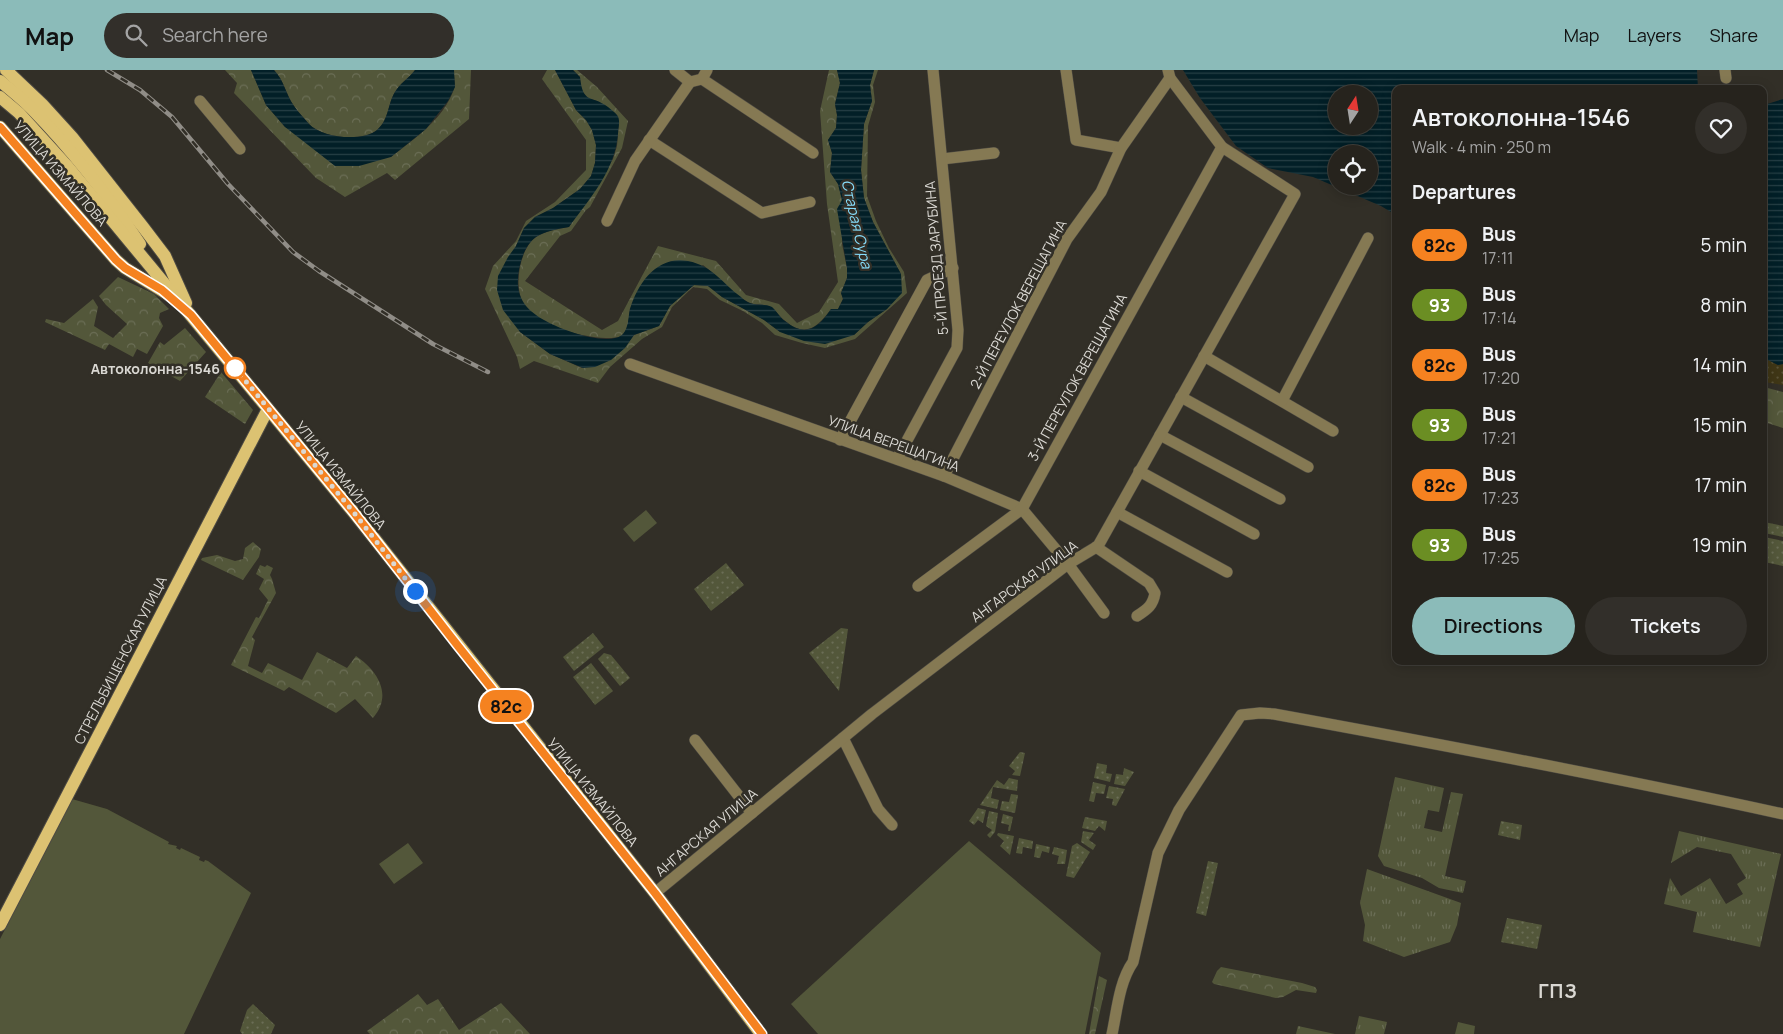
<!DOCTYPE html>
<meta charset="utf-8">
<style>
body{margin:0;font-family:Manrope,sans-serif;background:#322f2a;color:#f1f3f6;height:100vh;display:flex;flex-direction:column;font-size:19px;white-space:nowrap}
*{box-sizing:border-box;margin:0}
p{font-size:16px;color:#a4a4a4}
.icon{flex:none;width:28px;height:28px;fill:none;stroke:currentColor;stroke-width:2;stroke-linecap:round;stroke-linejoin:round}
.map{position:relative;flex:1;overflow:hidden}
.drawer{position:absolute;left:1392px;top:15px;width:375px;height:580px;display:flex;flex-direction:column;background:#26231d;border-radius:10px;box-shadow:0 2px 12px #0003,0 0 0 1px #42403b}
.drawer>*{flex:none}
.badge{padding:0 10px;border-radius:16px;font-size:18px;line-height:32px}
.needle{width:32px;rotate:12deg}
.tools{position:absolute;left:1328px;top:15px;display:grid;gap:10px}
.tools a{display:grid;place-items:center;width:50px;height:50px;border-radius:50%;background:#26231d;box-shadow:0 2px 12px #0003,0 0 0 1px #42403b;font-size:25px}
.you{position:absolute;width:25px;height:25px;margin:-12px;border:4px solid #fff;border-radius:50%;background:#1a73e8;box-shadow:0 0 0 8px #1a73e833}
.map>.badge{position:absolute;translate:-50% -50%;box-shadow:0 0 0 2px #fff}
h2{padding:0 20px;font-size:19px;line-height:45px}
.round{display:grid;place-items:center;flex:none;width:52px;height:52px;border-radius:26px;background:#322f2a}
.overview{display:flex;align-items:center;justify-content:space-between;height:85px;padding:0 20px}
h1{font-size:24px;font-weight:600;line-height:38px}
.primary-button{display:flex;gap:10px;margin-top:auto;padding:10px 20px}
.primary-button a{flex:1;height:58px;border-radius:30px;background:#8bbbb9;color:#111;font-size:20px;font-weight:600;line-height:58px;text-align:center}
.primary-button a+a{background:#322f2a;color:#f1f3f6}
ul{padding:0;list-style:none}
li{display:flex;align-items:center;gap:15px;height:60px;padding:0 20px}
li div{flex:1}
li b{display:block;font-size:19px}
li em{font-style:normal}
li .badge{min-width:55px;font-weight:700;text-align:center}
header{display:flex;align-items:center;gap:30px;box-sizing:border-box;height:70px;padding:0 25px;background:#8bbbb9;color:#111}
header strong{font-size:24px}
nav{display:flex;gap:28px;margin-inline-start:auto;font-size:18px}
.search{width:350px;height:45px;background:#322f2a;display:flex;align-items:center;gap:12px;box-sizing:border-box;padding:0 18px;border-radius:28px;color:#a4a4a4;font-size:19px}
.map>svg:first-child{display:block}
</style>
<header>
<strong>Map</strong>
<div class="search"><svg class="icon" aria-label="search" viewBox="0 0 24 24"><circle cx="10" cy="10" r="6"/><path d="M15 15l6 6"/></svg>Search here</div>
<nav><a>Map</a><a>Layers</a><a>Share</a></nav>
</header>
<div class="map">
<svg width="1783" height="964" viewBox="0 0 1783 964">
<defs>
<pattern id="grass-tufts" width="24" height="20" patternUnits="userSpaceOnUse" patternTransform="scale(1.25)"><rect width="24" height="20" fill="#53573a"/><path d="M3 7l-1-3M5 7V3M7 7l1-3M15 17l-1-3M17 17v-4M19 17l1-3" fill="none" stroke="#6b6e56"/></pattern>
<pattern id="forest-crowns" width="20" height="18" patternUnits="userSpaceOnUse" patternTransform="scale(1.25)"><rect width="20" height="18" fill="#53573a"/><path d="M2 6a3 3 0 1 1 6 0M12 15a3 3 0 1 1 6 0" fill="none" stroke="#6b6e56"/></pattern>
<pattern id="sand-dots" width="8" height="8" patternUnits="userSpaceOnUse" patternTransform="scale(1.25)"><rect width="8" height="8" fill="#3f3616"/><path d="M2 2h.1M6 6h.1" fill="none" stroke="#5a5237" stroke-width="1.8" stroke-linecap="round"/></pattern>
<pattern id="park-dots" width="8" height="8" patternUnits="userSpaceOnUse" patternTransform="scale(1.25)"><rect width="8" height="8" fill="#53573a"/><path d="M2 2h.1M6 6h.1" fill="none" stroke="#6b6e56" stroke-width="1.8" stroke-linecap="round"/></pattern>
<pattern id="water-rules" width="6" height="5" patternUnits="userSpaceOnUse" patternTransform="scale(1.25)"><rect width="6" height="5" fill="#021f27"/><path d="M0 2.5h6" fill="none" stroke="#263f45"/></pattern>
</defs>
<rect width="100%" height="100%" fill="#322f27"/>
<!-- grass -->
<g fill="url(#grass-tufts)">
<polygon points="1395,707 1444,718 1439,742 1428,740 1424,758 1442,762 1451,722 1463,724 1445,806 1466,811 1463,823 1439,818 1422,808 1384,796 1378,786"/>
<polygon points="1679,761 1781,784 1760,877 1693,862 1697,842 1664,834 1670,808 1681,826 1710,808 1726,834 1743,824 1737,814 1746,808 1731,784 1697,777 1671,793"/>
<polygon points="1367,799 1461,833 1457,855 1450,872 1404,887 1363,871 1365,855 1360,833"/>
<polygon points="1359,946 1387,952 1384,964 1355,964"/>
<polygon points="1298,956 1335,964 1296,964"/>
</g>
<!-- forest -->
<g fill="url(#forest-crowns)">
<path d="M225,0H251L266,35L285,57L391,87C414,69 444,49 454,19C456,13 453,6 454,0H471L469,49L395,110L387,103L345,127L316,108L234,23L237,13Z"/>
<path d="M274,0H415C410,7 402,12 397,19C387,32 390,49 377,60C362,72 322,68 309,54C304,48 298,42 294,36C285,23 285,12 274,0Z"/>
<polygon points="547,0 555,0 576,40 586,50 592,60 596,75 595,93 591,106 580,119 553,138 535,147 524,158 516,176 520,262 550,284 582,298 624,278 634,265 659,256 670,236 694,215 708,216 722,227 764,250 780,262 854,265 868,252 887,239 901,204 873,152 864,128 861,100 864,54 872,31 870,15 874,0 878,0 873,15 875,32 868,56 867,126 876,151 889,178 904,202 907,223 855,269 825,278 802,273 775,265 762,253 743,241 720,230 707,219 693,217 672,237 662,257 642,269 610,297 598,313 534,291 520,299 517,287 485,219 493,196 516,171 526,151 555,132 586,100 586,70 542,9"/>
<path d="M573,0H577L597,17L628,51L622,78L590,137L586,140L571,161L560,166L525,211L602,260L618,251L658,176L716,191L746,225L779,234L797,253L819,242L838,212L827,134L820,41L829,0H837L840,13L835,34L837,45L836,58L828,70L832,83L830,102L838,114L842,130V174L847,198V208L841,223L843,229L838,239H831C817,258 805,268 784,250C779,246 776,240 770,237C763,233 755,236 748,232C732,224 718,206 703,195L630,238C629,246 629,261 621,266C617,268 610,268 606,268C580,267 544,257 526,237C512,221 519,179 536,167C545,161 558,159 569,157L613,89L617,76L619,51L597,31L587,28L581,19L580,7Z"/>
<polygon points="118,207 154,224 169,239 160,243 159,248 163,256 147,284 137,279 133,287 109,274 105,280 45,252 46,249 64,253 93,229 98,237 94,256 113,268 127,254 106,235 99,226"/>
<polygon points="185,258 206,282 180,311 148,293 160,272 164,275"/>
<polygon points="221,302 253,340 245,354 205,327"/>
<polygon points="1764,317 1783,322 1783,358 1764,352"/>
<polygon points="253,472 261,479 259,487 243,510 201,490 202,488 217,485 235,491 243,489 245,478"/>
<path d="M260,495L265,497L267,495L273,498L270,505L272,509L276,523L252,567L255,570L248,596L262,603L268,593L302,610L317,582L347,598L356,586C378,601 393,625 373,648L355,629L336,643L289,617L284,621L231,595L256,547L259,548L268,530L259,519L264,509L256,504Z"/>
<polygon points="1221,897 1302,913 1315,917 1317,920 1316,923 1296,920 1283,927 1276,928 1214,914 1212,912 1217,901"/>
<polygon points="1099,906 1107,910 1095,964 1089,964"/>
<polygon points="418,924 427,935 438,929 459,960 501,933 530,964 370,964 367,961"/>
</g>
<!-- sand -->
<polygon fill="url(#sand-dots)" points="1764,288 1778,295 1783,294 1783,315 1764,312"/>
<!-- park -->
<g fill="url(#park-dots)">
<polygon points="1764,452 1783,456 1783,467 1764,463"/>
<polygon points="1764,467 1783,471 1783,496 1764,492"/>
<polygon points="726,493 744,515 711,541 694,519"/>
<polygon points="841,558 848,559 839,621 809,583"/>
<polygon points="593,563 604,577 574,601 563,587"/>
<polygon points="604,583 611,585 630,608 620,616 598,589"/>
<polygon points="591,593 613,621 595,635 573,607"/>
<polygon points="1020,682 1025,683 1020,706 1012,705 1015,701 1009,696"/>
<polygon points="1097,693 1107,695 1106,703 1112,704 1110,712 1094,708"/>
<polygon points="1124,698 1134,702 1125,716 1114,714 1116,704 1123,705"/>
<polygon points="1009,708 1018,710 1017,721 993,717 991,728 999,730 997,739 980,735 997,710 1004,715"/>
<polygon points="1093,712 1106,715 1104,724 1096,723 1094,732 1089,731"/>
<polygon points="1109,716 1125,719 1116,736 1112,735 1113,729 1106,728"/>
<polygon points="1011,724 1018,725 1015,743 1000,740 1002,731 1009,732"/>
<polygon points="978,738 986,740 983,753 978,750 974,755 969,751"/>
<polygon points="989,741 998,743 995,762 990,768 987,765 992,760 986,756"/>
<polygon points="1003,744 1013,747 1010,761 1008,761 1009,755 1001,753"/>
<polygon points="1085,747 1107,751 1105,761 1099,756 1095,761 1082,758"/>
<polygon points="1501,751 1522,755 1520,770 1498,765"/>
<polygon points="1083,761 1094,763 1089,770 1096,775 1093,780 1081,772"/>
<polygon points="998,763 1014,766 1010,785 1000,776 1004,771 997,765"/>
<polygon points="1019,768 1033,771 1032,779 1023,777 1022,784 1016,783"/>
<polygon points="1077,773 1090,782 1074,808 1066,806 1072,776"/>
<polygon points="1036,774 1050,777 1049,783 1042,781 1040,788 1034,787"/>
<polygon points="1054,777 1067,780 1065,794 1057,794 1059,786 1052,784"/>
<polygon points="1208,791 1218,793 1206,846 1196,843"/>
<polygon points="1507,848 1542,855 1537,879 1501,872"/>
<polygon points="253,934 275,955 271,964 242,964 240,961 247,940"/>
</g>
<!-- pitch -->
<g fill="#53573a">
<polygon points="646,440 657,453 634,472 623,459"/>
<polygon points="72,729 107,739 169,772 168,774 177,776 176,778 180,780 181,778 200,787 199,790 204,792 205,790 208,791 251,823 184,964 0,964 0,869"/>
<polygon points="969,771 1101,883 1085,964 818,964 791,934"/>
<polygon points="408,773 423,793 394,814 379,794"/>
<polygon points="1458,952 1475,956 1474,964 1455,964"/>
</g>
<!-- water -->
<g fill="url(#water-rules)" fill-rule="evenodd">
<path d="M251,0H274C285,12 285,23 294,36C298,42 304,48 309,54C322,68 362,72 377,60C390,49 387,32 397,19C402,12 410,7 415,0H454L455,17L448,31L426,59L391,87L359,96H335L285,57L266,35Z"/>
<path d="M555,0H573L580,7C583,35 591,24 608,37C611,40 615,42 617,45C621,50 618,58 618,64C615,101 590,128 569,157C558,159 545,161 536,167C523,176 517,200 518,215C519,232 530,242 544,250C559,259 609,278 623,264C629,257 628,247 630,239C638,212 658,185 688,191C713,196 722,213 741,227C743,229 747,232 750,233C757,236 765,233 772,237C777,241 780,248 785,251C806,268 818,258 831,239H838L843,229L841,223L847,208V198L837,139L842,130L838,114L830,102L832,83L828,70L836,58L837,45L835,34L840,13L837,0H874L870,15L872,31L864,54L861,100L864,128L873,152L901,204L902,223L887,239L868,252L854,265L825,274L804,271L780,262L764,250L722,227L708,216L694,215L670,236L659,256L634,265L625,278L611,290L595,297L583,298L550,284L520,262L503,240L497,220L498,206L508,187L516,176L524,158L535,147L553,138L580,119L591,106L595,93L596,75L592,60L586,50L576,40Z"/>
<path d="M1183,0H1697L1698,19H1396V145L1381,136L1313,107L1268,98L1236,76L1200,28ZM1336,24H1369V56H1336ZM1336,84H1369V116H1336Z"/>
<polygon points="1783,29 1783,294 1778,295 1764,288 1764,35"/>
</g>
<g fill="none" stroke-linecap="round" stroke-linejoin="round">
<!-- minor casing -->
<g stroke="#4d4a43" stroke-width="12">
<g id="minor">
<polyline points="675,0 690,12"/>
<polyline points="1066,0 1076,70 1121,78"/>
<polyline points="1725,0 1726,8"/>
<polyline points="702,9 813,83"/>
<polyline points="200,31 240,79"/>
<polyline points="649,70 762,143 810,132"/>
<polyline points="942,89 994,83"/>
<polyline points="607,151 635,91 690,12 702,9 707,0"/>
<polyline points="1204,286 1333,361"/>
<polyline points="630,294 944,406 1022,439 1068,494 1104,543"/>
<polyline points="1181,327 1308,397"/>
<polyline points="1282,331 1368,168"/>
<polyline points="1160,365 1280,429"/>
<polyline points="840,370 927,210 953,198"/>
<polyline points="897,389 957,278 958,260 933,0"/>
<polyline points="1139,401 1254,464"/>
<polyline points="944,406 1067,169 1101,122 1121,78 1170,8"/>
<polyline points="1117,442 1227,502"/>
<path d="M1096,477L1149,513L1155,523C1153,535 1148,539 1137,546"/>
<polyline points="918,516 1022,439 1222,77"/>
<polyline points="843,668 878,739 892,755"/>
<polyline points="695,670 752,743"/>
<polyline points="655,823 872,644 1068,494 1098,476 1295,124 1222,77 1170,8 1168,0"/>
<path d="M1112,964C1117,941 1119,912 1133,892L1158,783L1179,740L1241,645L1260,643L1274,644C1444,675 1614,707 1783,744"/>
</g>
</g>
<!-- major casing -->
<g stroke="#4d4a43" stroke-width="14">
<g id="major">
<polyline points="6,0 42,34 72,67 143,157 165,186 186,233"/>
<path d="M0,11C11,20 22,29 32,39C72,80 108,126 140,174"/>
<polyline points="0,27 19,43 68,97 355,444 655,823 761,964"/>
<polyline points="0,57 116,190 125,198 169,225"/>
<polyline points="0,855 268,339"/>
</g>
</g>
<!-- minor -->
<use href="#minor" stroke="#857953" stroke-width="11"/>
<!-- major -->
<use href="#major" stroke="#dcc272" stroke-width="12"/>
<!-- rail casing -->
<g stroke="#908d87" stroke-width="4.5">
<polyline id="rail" points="107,0 140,20 172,47 228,114 293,182 319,201 433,274 488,302"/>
</g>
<!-- rail -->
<use href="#rail" stroke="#322f27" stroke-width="2.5" stroke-dasharray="8" stroke-linecap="butt"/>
</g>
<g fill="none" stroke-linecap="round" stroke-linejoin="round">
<!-- line casing -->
<g stroke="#fff" stroke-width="11">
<polyline id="line" points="0,57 116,190 125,198 162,220 191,245 355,444 458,576 655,823 762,964"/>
</g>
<!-- line -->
<use href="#line" stroke="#f58220" stroke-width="8"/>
<!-- walk -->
<polyline stroke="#dad8d3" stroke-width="5" stroke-dasharray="0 9" points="235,298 355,444 415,521"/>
</g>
<!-- markers -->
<circle fill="#fff" stroke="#f58220" stroke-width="2.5" cx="235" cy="298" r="10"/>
<g text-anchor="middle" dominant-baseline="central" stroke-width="5" stroke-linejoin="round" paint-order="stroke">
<!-- street labels -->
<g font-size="14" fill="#dad8d3" stroke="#322f27">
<text transform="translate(61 103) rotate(49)">УЛИЦА ИЗМАЙЛОВА</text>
<text transform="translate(936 188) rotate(-95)">5-Й ПРОЕЗД ЗАРУБИНА</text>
<text transform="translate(1018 234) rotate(-62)">2-Й ПЕРЕУЛОК ВЕРЕЩАГИНА</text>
<text transform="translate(1077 307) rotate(-61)">3-Й ПЕРЕУЛОК ВЕРЕЩАГИНА</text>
<text transform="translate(894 373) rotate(20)">УЛИЦА ВЕРЕЩАГИНА</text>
<text transform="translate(341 405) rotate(51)">УЛИЦА ИЗМАЙЛОВА</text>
<text transform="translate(1024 511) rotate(-36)">АНГАРСКАЯ УЛИЦА</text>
<text transform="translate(120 590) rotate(-63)">СТРЕЛЬБИЩЕНСКАЯ УЛИЦА</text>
<text transform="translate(593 722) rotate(51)">УЛИЦА ИЗМАЙЛОВА</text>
<text transform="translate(706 762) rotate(-40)">АНГАРСКАЯ УЛИЦА</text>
</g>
<!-- stop labels -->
<g font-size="14" font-weight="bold" fill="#dad8d3" stroke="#322f27" text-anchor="end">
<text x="220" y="298">Автоколонна-1546</text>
</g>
<!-- water labels -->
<g font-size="15" font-style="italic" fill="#86ddfb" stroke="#322f27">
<text transform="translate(857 154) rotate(77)">Старая Сура</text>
</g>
<!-- district labels -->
<g font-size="19" font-weight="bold" letter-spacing="1" fill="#dad8d3" stroke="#322f27">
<text x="1558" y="921">ГПЗ</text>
</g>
</g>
</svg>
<div class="tools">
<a><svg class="needle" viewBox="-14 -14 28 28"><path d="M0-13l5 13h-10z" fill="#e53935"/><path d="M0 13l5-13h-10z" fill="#a4a4a4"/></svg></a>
<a><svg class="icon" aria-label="locate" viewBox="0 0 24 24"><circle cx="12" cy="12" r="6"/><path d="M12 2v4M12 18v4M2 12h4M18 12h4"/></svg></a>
</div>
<div class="you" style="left:415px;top:521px"></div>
<b class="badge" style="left:506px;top:636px;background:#f58220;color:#111">82с</b>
<section class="drawer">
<div class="overview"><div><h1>Автоколонна-1546</h1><p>Walk · 4 min · 250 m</p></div><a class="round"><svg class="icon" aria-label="heart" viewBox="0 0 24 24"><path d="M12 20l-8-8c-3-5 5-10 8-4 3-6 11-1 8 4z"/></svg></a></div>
<h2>Departures</h2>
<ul>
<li><span class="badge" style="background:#f58220;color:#111">82с</span><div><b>Bus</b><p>17:11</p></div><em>5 min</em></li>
<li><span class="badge" style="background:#6b8e23;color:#fff">93</span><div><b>Bus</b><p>17:14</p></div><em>8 min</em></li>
<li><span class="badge" style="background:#f58220;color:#111">82с</span><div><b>Bus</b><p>17:20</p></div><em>14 min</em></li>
<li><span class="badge" style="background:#6b8e23;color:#fff">93</span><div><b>Bus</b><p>17:21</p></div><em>15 min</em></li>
<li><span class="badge" style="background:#f58220;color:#111">82с</span><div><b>Bus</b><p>17:23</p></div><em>17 min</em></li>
<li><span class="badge" style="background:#6b8e23;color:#fff">93</span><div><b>Bus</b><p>17:25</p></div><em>19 min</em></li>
</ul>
<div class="primary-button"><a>Directions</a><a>Tickets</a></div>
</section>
</div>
